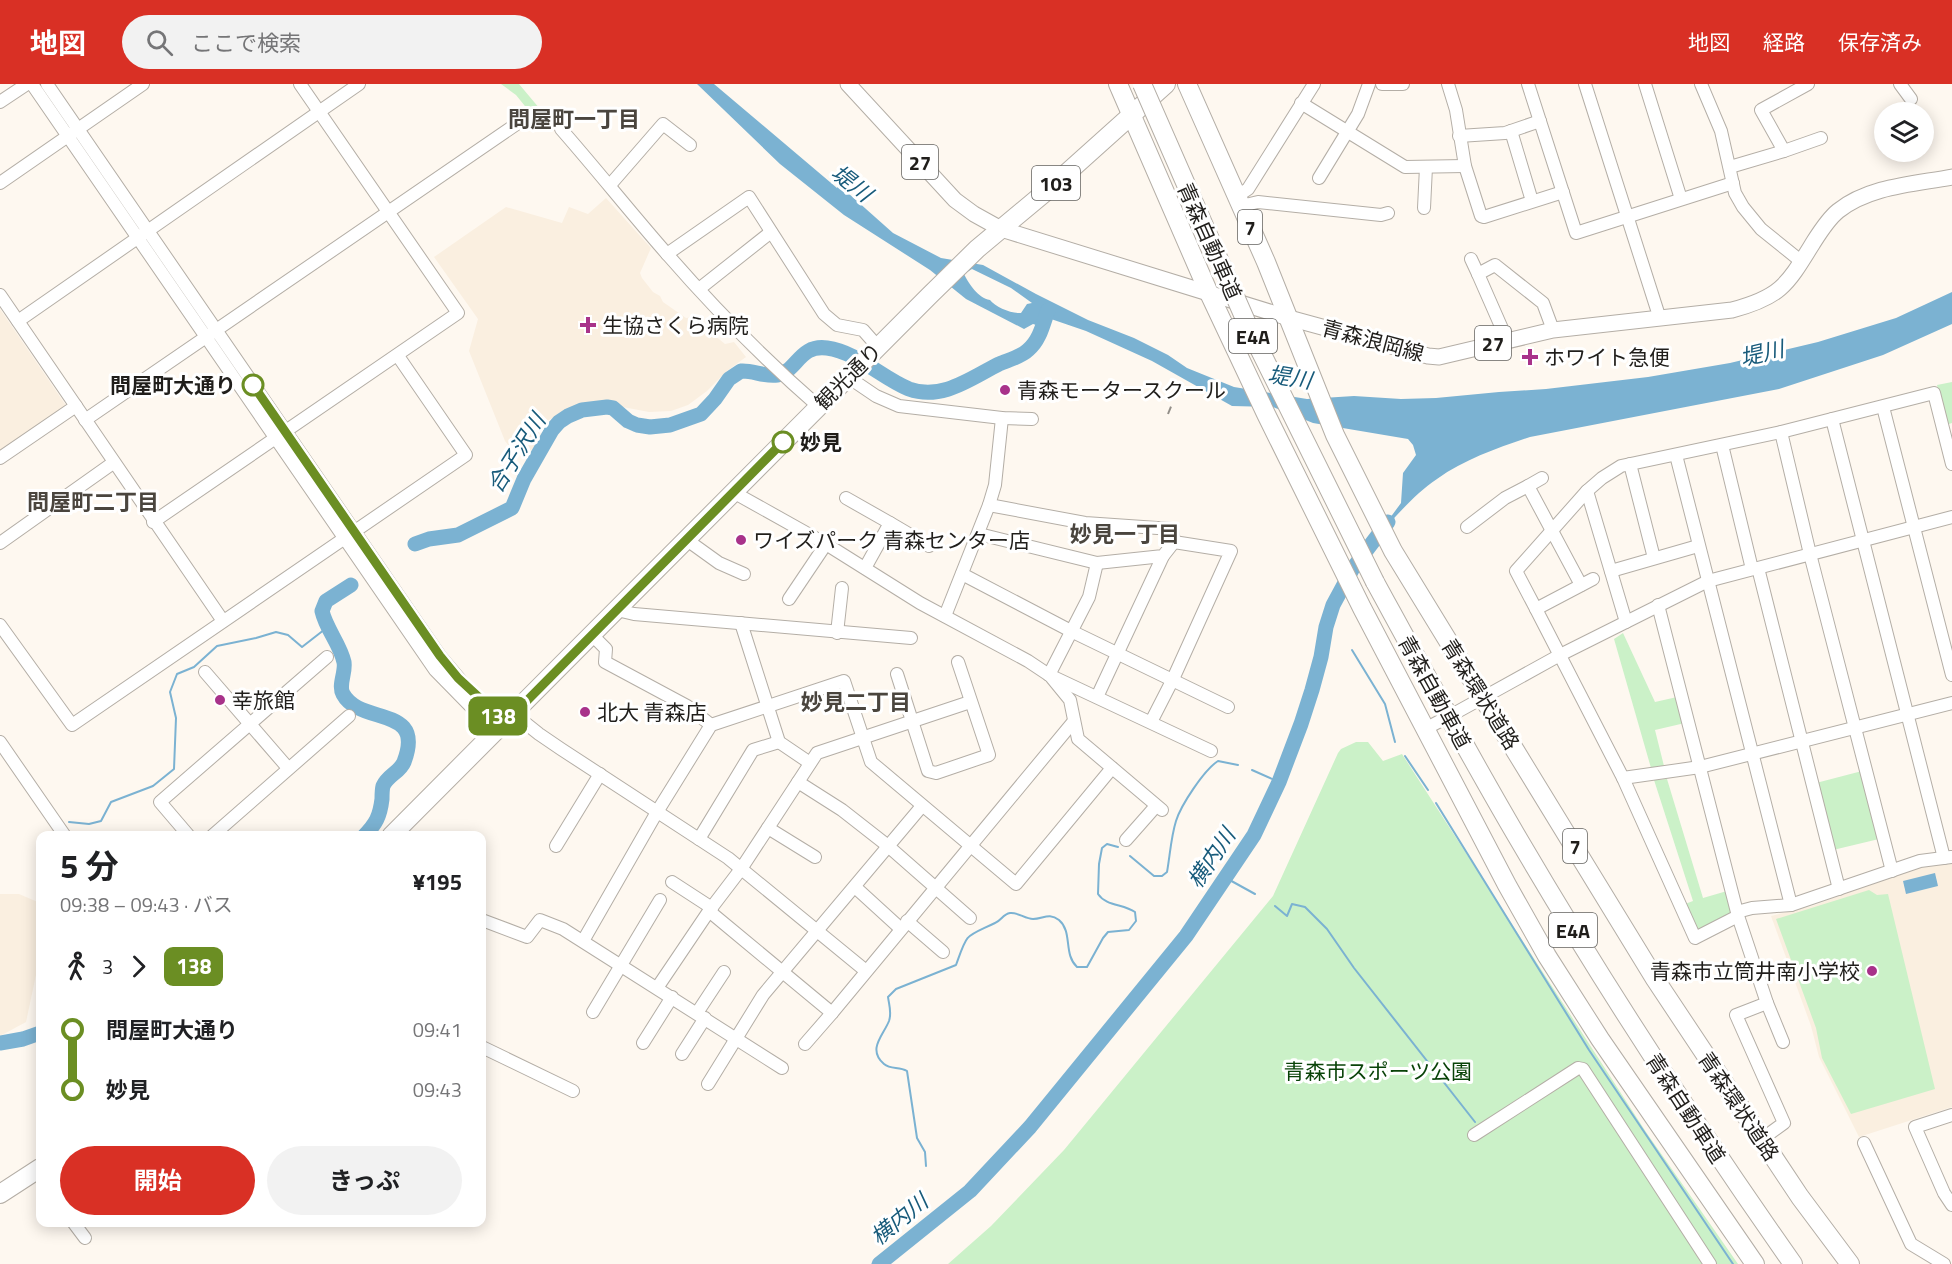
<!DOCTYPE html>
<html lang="ja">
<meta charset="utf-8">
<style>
body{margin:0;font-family:"Titillium Web","Noto Sans JP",sans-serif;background:#f2f2f2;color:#202124;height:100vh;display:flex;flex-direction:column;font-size:22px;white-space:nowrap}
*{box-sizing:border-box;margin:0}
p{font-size:20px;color:#757577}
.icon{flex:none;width:33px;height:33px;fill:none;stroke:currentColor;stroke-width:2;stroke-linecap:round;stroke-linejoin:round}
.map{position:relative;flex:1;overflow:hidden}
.side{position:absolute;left:36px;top:747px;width:450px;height:396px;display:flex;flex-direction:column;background:#fff;border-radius:12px;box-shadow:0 3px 15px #0003}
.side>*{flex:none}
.badge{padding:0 12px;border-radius:9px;font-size:21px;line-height:39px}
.controls{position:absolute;left:1874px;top:18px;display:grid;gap:12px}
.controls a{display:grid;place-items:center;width:60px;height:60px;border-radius:50%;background:#fff;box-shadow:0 3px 15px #0003;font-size:30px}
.map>.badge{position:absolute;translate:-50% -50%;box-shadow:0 0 0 3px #fff}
.legs{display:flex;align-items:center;gap:9px;height:66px;padding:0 24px;font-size:20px}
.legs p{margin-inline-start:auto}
.headline{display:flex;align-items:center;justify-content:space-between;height:102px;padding:0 24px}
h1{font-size:33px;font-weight:700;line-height:45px}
.button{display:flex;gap:12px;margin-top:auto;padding:12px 24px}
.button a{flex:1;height:69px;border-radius:36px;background:#d93025;color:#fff;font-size:24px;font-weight:700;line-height:69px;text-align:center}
.button a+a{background:#f2f2f2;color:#202124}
ul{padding:0 24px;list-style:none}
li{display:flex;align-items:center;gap:21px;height:60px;font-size:22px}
li i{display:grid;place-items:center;width:9px;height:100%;margin:0 8px;background:currentColor}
li i::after{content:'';width:15px;height:15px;margin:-8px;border:4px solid;border-radius:50%;background:#fff}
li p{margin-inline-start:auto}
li:first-child i{background:linear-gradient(#0000 50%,currentColor 0)}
li:last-child i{background:linear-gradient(currentColor 50%,#0000 0)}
header{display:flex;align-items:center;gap:36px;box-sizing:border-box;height:84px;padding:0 30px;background:#d93025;color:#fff}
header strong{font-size:28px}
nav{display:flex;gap:33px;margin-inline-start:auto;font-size:21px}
.search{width:420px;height:54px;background:#f2f2f2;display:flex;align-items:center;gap:15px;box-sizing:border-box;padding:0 21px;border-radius:33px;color:#757577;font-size:22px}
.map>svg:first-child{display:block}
</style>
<header>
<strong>地図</strong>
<div class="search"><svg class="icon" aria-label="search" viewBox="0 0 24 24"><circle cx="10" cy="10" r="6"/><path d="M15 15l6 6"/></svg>ここで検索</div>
<nav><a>地図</a><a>経路</a><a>保存済み</a></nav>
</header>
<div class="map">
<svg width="1952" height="1180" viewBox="0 0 1952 1180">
<rect width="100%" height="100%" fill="#fef8f0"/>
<!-- built -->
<g fill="#faefe0">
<polygon points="606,114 651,164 640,189 642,194 653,208 660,212 663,218 686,234 693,233 704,246 708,246 725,260 734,258 746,273 727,287 707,307 688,321 671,327 649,328 612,321 599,320 569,327 544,338 533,365 517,372 505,357 469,267 478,235 434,173 506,123 562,139 569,123 588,130"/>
<polygon points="0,225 67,323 0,370"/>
<polygon points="1952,777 1952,1023 1859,1053 1819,973 1811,942 1771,832 1812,822 1916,784"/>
<polygon points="0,810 19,810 40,819 40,872 26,938 0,952"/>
</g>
<!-- green -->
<g fill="#cbf1c8">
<polygon points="501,0 519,0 545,31 537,37 516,11"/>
<polygon points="1952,298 1952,339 1946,341 1937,301"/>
<polygon points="1623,549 1655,618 1677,613 1685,639 1655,646 1664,682 1651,684 1614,555"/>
<polygon points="1356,658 1368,658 1383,677 1402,670 1646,1048 1738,1180 948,1180 991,1142 1064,1066 1273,812 1338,669 1341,665"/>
<polygon points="1862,687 1879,755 1833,766 1816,699"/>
<polygon points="1667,695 1703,814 1727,807 1733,829 1700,848 1696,846 1685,820 1693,817 1654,696"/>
<polygon points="1869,806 1877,811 1888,810 1935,1005 1851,1030 1822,974 1816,944 1776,835"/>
</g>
<!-- water -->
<g fill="#7bb2d2" fill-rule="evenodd">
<path d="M697,0H714L837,104L839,101L893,149L941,174L983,181L1036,210L1088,236L1134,254L1168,271L1187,284L1234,303L1307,315L1354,312L1401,315L1436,314L1499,308L1546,305L1648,293L1730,279L1818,258L1896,234L1952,208V240L1883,271L1779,305L1530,353C1498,364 1465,375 1437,395C1413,411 1393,436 1373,457L1401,419L1403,389L1416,371L1413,361L1408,355L1313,339L1273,323L1232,322L1152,277L1086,247L1051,235L1043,243L1033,240L1024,245L966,215L930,186L844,131L780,80ZM972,185L1011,204L1032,219L1027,220L1021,229C1012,230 995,223 990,216C978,214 969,200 964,190Z"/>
<polygon points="1935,789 1938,802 1906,810 1903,797"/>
</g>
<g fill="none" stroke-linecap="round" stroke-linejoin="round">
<!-- stream -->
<g stroke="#7bb2d2" stroke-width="2">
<polyline points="1331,527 1335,533"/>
<polyline points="1352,566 1385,620 1395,658"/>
<polyline points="1405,672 1428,706"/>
<polyline points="1252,686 1279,698"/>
<polyline points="1436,719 1589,966 1733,1180"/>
<polyline points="69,738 89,740 101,737 111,718 153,702 174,685 176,634 170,608 177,590 194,583 217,562 256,554 276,548 288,551 302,563 329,542"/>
<path d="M1130,772L1154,792H1162L1167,788C1170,771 1171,753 1176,737C1181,721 1204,686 1218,677L1238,681"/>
<polyline points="1226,794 1255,810"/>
<polyline points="1275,822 1287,832 1292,820 1305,823 1327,845 1354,884 1475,1038"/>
<path d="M926,1082L925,1068L917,1054L907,987C899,982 891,986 884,980C867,965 883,952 889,937C892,928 889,921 888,913L896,905L956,881C968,848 964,854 995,839C1001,837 1003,830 1010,829C1018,828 1025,835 1033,835C1043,835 1049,828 1059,836C1073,848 1063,870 1077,883H1087L1103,854L1108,848L1129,846L1136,837L1135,828C1123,820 1106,822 1098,810L1099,780L1102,764L1107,760L1118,763"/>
</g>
<!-- river -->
<g stroke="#7bb2d2" stroke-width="15">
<path d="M415,460L429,455L458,451L512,424L524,395L552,346L559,338L568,332L582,326L607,323L613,324L628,337L637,341L650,343L670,341L701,330L715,315L729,295L741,287C752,286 765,293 777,291C797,288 799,260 827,264C857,268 882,294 909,305C942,317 971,294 999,280C1008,276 1021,273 1028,266C1040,256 1043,240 1048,226"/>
<path d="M351,501L326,517L322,527C326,545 340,560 344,578C346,588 338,601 343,610C360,642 426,620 404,678C400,688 388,691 383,702C382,706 382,711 382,715C380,732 376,740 364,752"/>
<polyline points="0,959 23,955 40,949"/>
<polyline points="879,1180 970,1107 1030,1043 1186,852 1254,751 1279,698 1301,640 1312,606 1321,573 1326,543 1333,521 1353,484 1388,438"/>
</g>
<!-- minor casing -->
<g stroke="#b4aea6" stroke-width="14">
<g id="minor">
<polyline points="32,0 435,586 484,636 489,640 501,643 498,631 468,605 440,572 47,0"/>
<polyline points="1382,0 1403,0"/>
<polyline points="1448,0 1456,26 1465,82 1481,132 1484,133 1563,108"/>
<polyline points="1528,0 1576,149 1733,99"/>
<polyline points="1585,0 1660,235"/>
<polyline points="1645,0 1681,115"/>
<polyline points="1701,0 1721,47 1735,109 1743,123 1761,145 1802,178"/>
<polyline points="1900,0 1911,15"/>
<polyline points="0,18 27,0"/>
<polyline points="1301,19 1405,83 1465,82"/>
<path d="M561,45C597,86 631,129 667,170C714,224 764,275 818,322"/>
<polyline points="1511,47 1532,117"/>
<polyline points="1459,52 1505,49 1540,37"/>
<polyline points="1784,67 1821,54"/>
<polyline points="1730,83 1784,67 1761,26 1808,0"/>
<polyline points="1319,94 1358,30 1369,0"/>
<polyline points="0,99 143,0"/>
<polyline points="610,101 663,40 690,61"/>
<polyline points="1236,113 1248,105 1314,0"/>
<polyline points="1241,122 1258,118 1381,131 1388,129"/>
<polyline points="1424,124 1426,83"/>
<polyline points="667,170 749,113 824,230 837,241 863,246 878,263"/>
<polyline points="1471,175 1478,190"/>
<polyline points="699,205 771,148"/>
<polyline points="0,211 223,537"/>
<polyline points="18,237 359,0"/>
<polyline points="1507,256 1478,190 1495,181 1543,219 1553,246"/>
<polyline points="848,293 876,312 899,322 1002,334 1032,335"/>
<polyline points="1883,323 1952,591"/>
<polyline points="1832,335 1944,774"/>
<polyline points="85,336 518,39"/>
<polyline points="1781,348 1810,470 1892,787"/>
<polyline points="1722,361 1752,485"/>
<polyline points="1676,371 1791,821"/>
<polyline points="0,374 76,322"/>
<polyline points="1630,380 1654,474"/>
<polyline points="1528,402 1542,394"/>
<polyline points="733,408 826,460 920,519 1028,577 1049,591 1211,667"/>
<polyline points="846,414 890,439 865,484"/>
<polyline points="989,421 1085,439 1172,445 1174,458"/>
<polyline points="153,438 458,229 300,0"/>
<polyline points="890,439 929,462"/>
<polyline points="1467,443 1505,414 1528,402 1581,501"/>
<polyline points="979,450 1097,479 1163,472 1174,458 1231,467 1173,595 1151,638"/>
<polyline points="687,456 719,479 744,490"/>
<polyline points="0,459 113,379"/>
<polyline points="1758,484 1839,805"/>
<polyline points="1611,487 1698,462"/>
<polyline points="962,490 1071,547 1228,623"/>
<polyline points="1593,495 1536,525 1623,694 1695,854 1738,832"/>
<polyline points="789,515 826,460"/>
<polyline points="1658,521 1738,832 1767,919 1783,958"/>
<polyline points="1536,525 1516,487 1587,407"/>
<polyline points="617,526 634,530 911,554"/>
<polyline points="945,532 989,421 995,401 1002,334"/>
<polyline points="1626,538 1587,407 1602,394 1621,382 1781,348 1934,309 1952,380"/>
<polyline points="741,539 779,658 810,679"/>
<polyline points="0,541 72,641 466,371 398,272"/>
<polyline points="837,549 842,504"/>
<polyline points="592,551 606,565 605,578 687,622 711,641"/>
<polyline points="205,588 288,684"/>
<polyline points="897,590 928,687 936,689 989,671 958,578"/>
<polyline points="1049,591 1089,513 1097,479"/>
<polyline points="1052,594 1070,616 1078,655 1162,726"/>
<polyline points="1097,613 1163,472"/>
<polyline points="1457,628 1560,571 1708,497 1952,433"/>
<polyline points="514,630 539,650 561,665 728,774 866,887"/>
<polyline points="1425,645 1440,637"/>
<polyline points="0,658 65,752"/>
<polyline points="1623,694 1700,683 1952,619"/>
<polyline points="798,698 842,726 888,762 970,834"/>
<polyline points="768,744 815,773"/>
<polyline points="189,752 160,718 327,573"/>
<polyline points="212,752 349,632"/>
<polyline points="699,755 753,666 779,658"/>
<polyline points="1126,756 1156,722"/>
<polyline points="556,762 600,690"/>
<polyline points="672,798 712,824"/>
<polyline points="855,803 901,845"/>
<polyline points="709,827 832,929"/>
<polyline points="1737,828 1752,824 1791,821 1920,777 1951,773"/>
<polyline points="482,836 527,853 540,836 563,845 782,984"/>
<polyline points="907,837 943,868"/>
<polyline points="583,857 657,728 711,641 844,597 871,678 1016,800 1112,684"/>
<polyline points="657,904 709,827 741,785 817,669 970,618"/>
<polyline points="593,928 660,816"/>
<polyline points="697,929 724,888"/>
<polyline points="643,959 672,913"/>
<polyline points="805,960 832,929 1074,637"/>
<polyline points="482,963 573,1007"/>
<polyline points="682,970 705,934"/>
<polyline points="708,1000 763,911 922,722"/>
<polyline points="1952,1031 1915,1043 1944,1109 1952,1121"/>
<polyline points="1474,1051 1578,984 1583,985 1710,1180"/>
<polyline points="1762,1055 1784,1039 1736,931 1767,919"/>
<polyline points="1864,1059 1911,1160 1944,1180"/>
<polyline points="73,1138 85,1154"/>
</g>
</g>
<!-- major casing -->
<g stroke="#b4aea6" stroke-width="17">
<path id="major" d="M848,0L955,116L974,130L1001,145L1289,234L1428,272L1439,273L1553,246L1732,226C1781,213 1787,201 1813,159C1820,148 1828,135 1838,127C1869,102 1915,100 1952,93"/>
</g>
<!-- highway casing -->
<g stroke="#b4aea6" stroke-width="20">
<g id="highway">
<polyline points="1118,0 1208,207 1266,330 1362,524 1507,801 1547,872 1600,955 1755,1180"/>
<polyline points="1187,0 1266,178 1335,351 1393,467 1655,895 1800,1113 1850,1180"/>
<path d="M1375,498C1422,584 1469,671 1519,756C1604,901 1696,1042 1793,1180"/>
<polyline points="391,752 930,211 977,165 1049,105 1166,0"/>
<polyline points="0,1110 40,1084"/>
</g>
</g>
<!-- minor -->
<use href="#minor" stroke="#fff" stroke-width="12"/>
<!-- major -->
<use href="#major" stroke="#fff" stroke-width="15"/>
<!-- highway -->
<use href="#highway" stroke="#fff" stroke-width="18"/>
<!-- rail -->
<polyline stroke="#928e88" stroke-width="2" stroke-dasharray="8 8" stroke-linecap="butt" points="1168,330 1172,320"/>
<!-- highway-bridge casing -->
<g stroke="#b4aea6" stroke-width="20" stroke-linecap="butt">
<polyline id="highway-bridge" points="1142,0 1248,242 1375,498"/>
</g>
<!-- highway-bridge -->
<use href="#highway-bridge" stroke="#fff" stroke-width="18"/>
</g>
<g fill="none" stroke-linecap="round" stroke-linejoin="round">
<!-- line-1 casing -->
<g stroke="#fff" stroke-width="14">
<polyline id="line-1" points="253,301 440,572 458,594 498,631 501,643 783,358"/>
</g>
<!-- line-1 -->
<use href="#line-1" stroke="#6b8e23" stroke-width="9"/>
</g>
<!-- markers -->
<g fill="#a8328a" stroke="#fff" stroke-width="2">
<path d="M585 232h6v6h6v6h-6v6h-6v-6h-6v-6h6z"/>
<path d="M1527 264h6v6h6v6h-6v6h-6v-6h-6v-6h6z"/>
<circle cx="1005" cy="306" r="6"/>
<circle cx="741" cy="456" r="6"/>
<circle cx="220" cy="616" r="6"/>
<circle cx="585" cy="628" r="6"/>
<circle cx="1872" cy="887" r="6"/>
</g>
<g fill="#fff" stroke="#6b8e23" stroke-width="3">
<circle cx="253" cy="301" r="10"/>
<circle cx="783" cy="358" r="10"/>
</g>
<g text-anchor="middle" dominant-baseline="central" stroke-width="6" stroke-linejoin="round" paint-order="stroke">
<!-- shield labels -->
<g fill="#fff" stroke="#63625f" stroke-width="1.5">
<rect x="902" y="61" width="36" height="34" rx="4.5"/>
<rect x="1032" y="82" width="48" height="34" rx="4.5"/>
<rect x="1238" y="126" width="24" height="34" rx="4.5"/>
<rect x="1229" y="235" width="48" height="34" rx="4.5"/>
<rect x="1475" y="242" width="36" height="34" rx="4.5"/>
<rect x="1563" y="745" width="24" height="34" rx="4.5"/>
<rect x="1549" y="829" width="48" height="34" rx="4.5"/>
</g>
<g font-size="20" font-weight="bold" fill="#201e1b">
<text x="920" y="78">27</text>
<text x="1056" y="99">103</text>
<text x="1250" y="143">7</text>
<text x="1253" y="252">E4A</text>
<text x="1493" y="259">27</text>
<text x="1575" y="762">7</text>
<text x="1573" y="846">E4A</text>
</g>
<!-- street labels -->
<g font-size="21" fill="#201e1b" stroke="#fff">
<text transform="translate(1210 157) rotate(66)">青森自動車道</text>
<text transform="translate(1373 256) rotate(15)">青森浪岡線</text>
<text transform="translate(848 292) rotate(-45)">観光通り</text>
<text transform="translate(1435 608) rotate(61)">青森自動車道</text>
<text transform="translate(1481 610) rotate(58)">青森環状道路</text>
<text transform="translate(1739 1022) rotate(56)">青森環状道路</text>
<text transform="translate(1686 1024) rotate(57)">青森自動車道</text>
</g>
<!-- poi labels -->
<g font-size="21" fill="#201e1b" stroke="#fff" text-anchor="start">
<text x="602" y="241">生協さくら病院</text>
<text x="1544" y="273">ホワイト急便</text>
<text x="1017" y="306">青森モータースクール</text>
<text x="753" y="456">ワイズパーク 青森センター店</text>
<text x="232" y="616">幸旅館</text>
<text x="597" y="628">北大 青森店</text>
<text x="1860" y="887" text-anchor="end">青森市立筒井南小学校</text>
</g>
<!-- stop labels -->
<g font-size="21" font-weight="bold" fill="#201e1b" stroke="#fff" text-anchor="end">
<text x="236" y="301">問屋町大通り</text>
<text x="800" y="358" text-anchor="start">妙見</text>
</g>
<!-- park labels -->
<g font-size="21" fill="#094308" stroke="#fff">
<text x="1378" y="987">青森市スポーツ公園</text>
</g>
<!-- neighbourhood labels -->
<g font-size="22" font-weight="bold" fill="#4a453e" stroke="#fff">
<text x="574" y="35">問屋町一丁目</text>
<text x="93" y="418">問屋町二丁目</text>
<text x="1125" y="450">妙見一丁目</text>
<text x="856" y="618">妙見二丁目</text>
</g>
<!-- water labels -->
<g font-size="22" font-style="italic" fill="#185b7b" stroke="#fff">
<text transform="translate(852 99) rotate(38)">堤川</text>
<text transform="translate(1762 269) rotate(-13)">堤川</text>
<text transform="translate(1290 293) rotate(9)">堤川</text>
<text transform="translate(516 369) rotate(-58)">合子沢川</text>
<text transform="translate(1211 774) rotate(-56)">横内川</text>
<text transform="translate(899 1135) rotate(-39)">横内川</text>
</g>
</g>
</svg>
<div class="controls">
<a><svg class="icon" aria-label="layers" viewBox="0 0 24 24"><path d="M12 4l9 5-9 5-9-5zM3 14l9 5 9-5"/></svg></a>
</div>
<b class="badge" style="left:498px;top:632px;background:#6b8e23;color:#fff">138</b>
<section class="side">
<div class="headline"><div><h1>5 分</h1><p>09:38 – 09:43 · バス</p></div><b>¥195</b></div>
<div class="legs"><svg class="icon" aria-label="walk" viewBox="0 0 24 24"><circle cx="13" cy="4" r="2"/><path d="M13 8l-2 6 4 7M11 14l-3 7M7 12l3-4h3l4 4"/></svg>3<svg class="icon" aria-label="forward" viewBox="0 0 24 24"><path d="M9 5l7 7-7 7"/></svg><b class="badge" style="background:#6b8e23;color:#fff">138</b></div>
<ul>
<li><i style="color:#6b8e23"></i><b>問屋町大通り</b><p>09:41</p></li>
<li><i style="color:#6b8e23"></i><b>妙見</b><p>09:43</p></li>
</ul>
<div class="button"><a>開始</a><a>きっぷ</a></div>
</section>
</div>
